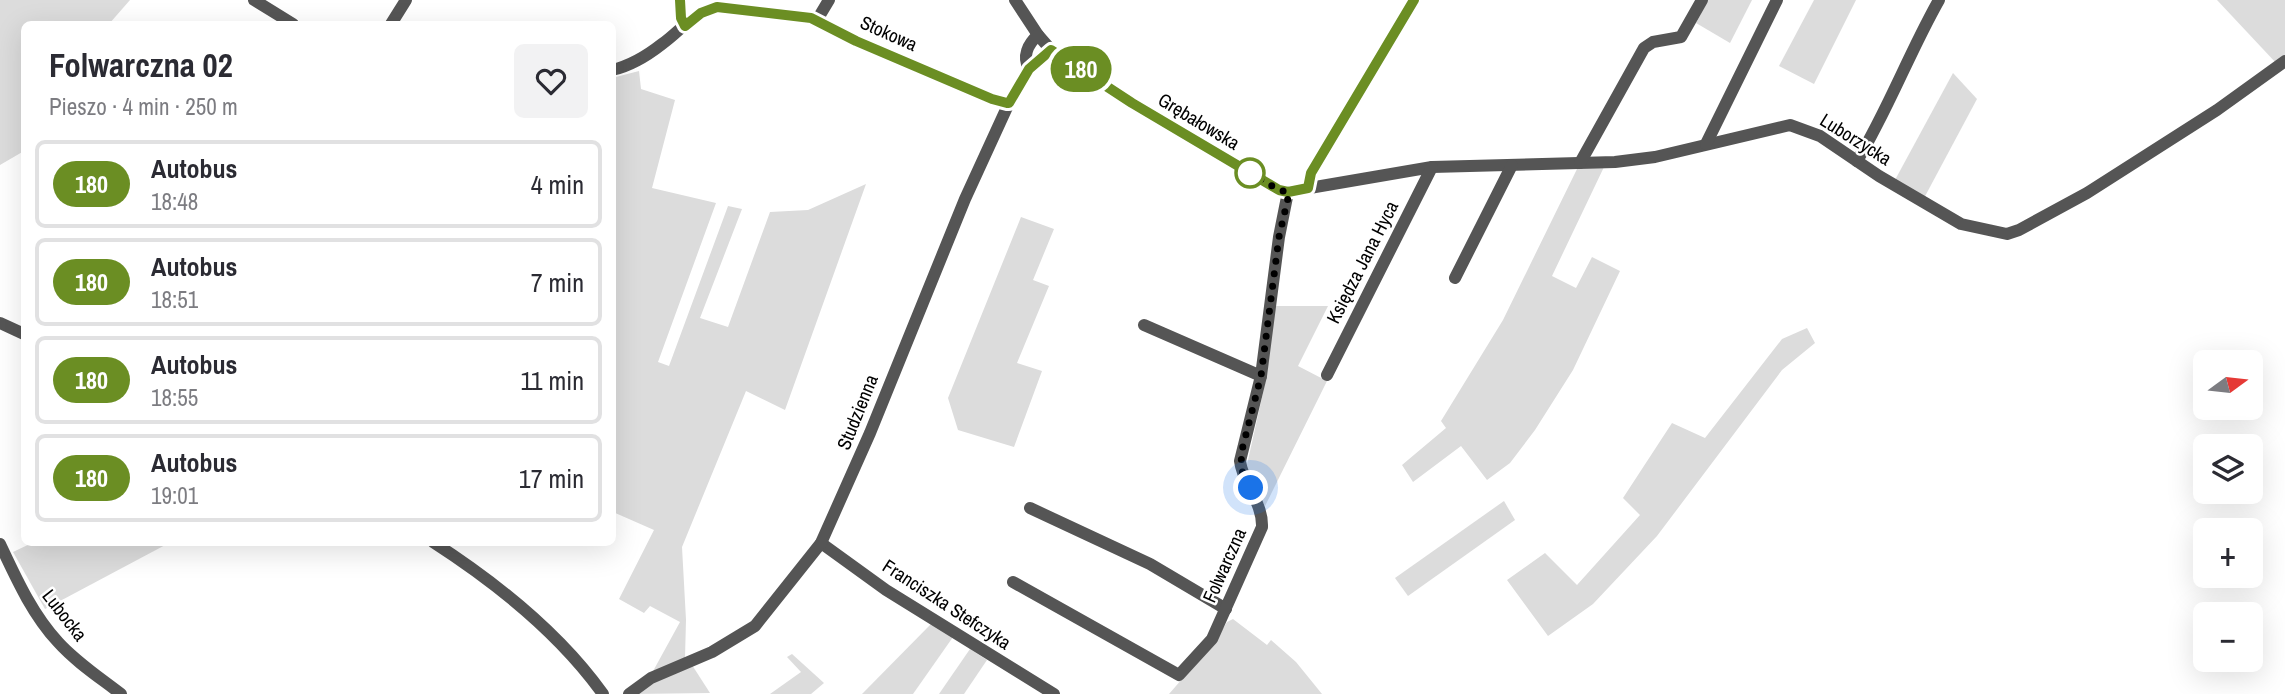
<!DOCTYPE html>
<html lang="pl">
<meta charset="utf-8">
<style>
body{margin:0;font-family:"Archivo Narrow",sans-serif;background:#f2f2f3;color:#2b2b33;height:100vh;display:flex;flex-direction:column;font-size:26px;white-space:nowrap}
*{box-sizing:border-box;margin:0}
p{font-size:23px;color:#7c7c81}
.icon{flex:none;width:38px;height:38px;fill:none;stroke:currentColor;stroke-width:2;stroke-linecap:round;stroke-linejoin:round}
.map{position:relative;flex:1;overflow:hidden}
.side{position:absolute;left:21px;top:21px;width:595px;height:525px;display:flex;flex-direction:column;background:#fff;border-radius:10px;box-shadow:0 7px 28px #0002}
.side>*{flex:none}
.badge{padding:0 14px;border-radius:23px;font-size:24px;line-height:46px}
.needle{width:46px;rotate:75deg}
.controls{position:absolute;left:2193px;top:350px;display:grid;gap:14px}
.controls a{display:grid;place-items:center;width:70px;height:70px;border-radius:10px;background:#fff;box-shadow:0 7px 28px #0002;font-size:35px}
.you{position:absolute;width:35px;height:35px;margin:-18px;border:5px solid #fff;border-radius:50%;background:#1a73e8;box-shadow:0 0 0 10px #1a73e833}
.map>.badge{position:absolute;translate:-50% -50%;box-shadow:0 0 0 4px #fff}
.round{display:grid;place-items:center;flex:none;width:74px;height:74px;border-radius:10px;background:#f2f2f3}
.head{display:flex;align-items:center;justify-content:space-between;height:119px;padding:0 28px}
h1{font-size:33px;font-weight:700;line-height:52px}
ul{padding:0;list-style:none}
li{display:flex;align-items:center;gap:21px;height:88px;margin:0 14px 10px;padding:0 14px;border:4px solid #e1e1e2;border-radius:10px}
li div{flex:1}
li b{display:block;font-size:26px}
li em{font-style:normal}
li .badge{min-width:77px;font-weight:700;text-align:center}
.map>svg:first-child{display:block}
</style>
<div class="map">
<svg width="2285" height="694" viewBox="0 0 2285 694">
<rect width="100%" height="100%" fill="#fff"/>
<!-- green -->
<g fill="#dcdcdc">
<polygon points="0,0 130,0 109,24 24,24 24,151 0,165"/>
<polygon points="1708,0 1752,0 1730,43 1696,23"/>
<polygon points="1814,0 1856,0 1814,84 1779,66"/>
<polygon points="2217,0 2285,0 2285,58 2277,64"/>
<polygon points="639,71 641,89 675,100 652,188 716,203 658,362 669,366 728,206 742,209 700,318 728,327 770,212 808,210 866,184 785,410 746,391 682,547 686,620 685,658 652,673 680,622 650,606 644,613 619,599 654,530 613,512 612,78"/>
<polygon points="1953,73 1977,99 1923,200 1895,180"/>
<polygon points="1578,167 1604,167 1552,276 1576,288 1592,257 1620,271 1573,370 1535,430 1510,463 1487,480 1461,446 1413,482 1402,465 1446,428 1441,421 1503,320"/>
<polygon points="1021,217 1054,229 1033,280 1049,286 1017,363 1042,371 1014,447 958,430 948,398"/>
<polygon points="1274,306 1328,306 1298,366 1327,381 1265,506 1246,469 1267,375"/>
<polygon points="1807,328 1815,343 1782,370 1657,536 1593,604 1548,636 1507,580 1545,553 1577,585 1640,515 1623,498 1672,423 1705,438 1782,339"/>
<polygon points="1504,501 1515,520 1408,596 1395,578"/>
<polygon points="34,542 169,542 169,543 45,609 13,552"/>
<polygon points="1233,619 1267,645 1271,640 1296,662 1322,694 1169,694 1216,640 1227,622"/>
<polygon points="932,623 953,637 913,694 862,694"/>
<polygon points="970,649 987,660 964,694 939,694"/>
<polygon points="792,654 824,683 811,694 770,694 801,672 787,657"/>
<polygon points="692,665 710,693 634,694 642,687"/>
</g>
<g fill="none" stroke-linecap="round" stroke-linejoin="round">
<!-- minor -->
<g stroke="#555" stroke-width="12">
<polyline points="254,0 293,24"/>
<polyline points="680,0 681,17 685,26"/>
<polyline points="1015,0 1038,35 1051,50 1132,103 1282,191 1292,191 1432,167 1615,162 1655,157 1790,125 1820,136 1879,176 1961,224 2007,234 2019,230 2087,193 2217,110 2285,61"/>
<polyline points="817,20 829,0"/>
<polyline points="391,24 406,0"/>
<path d="M1029,69C1022,56 1028,44 1038,35"/>
<path d="M612,70C630,66 648,55 662,44C681,31 698,6 723,7L817,20L856,41L992,99L1009,103"/>
<polyline points="1706,144 1777,0"/>
<path d="M1857,161C1888,110 1909,53 1939,0"/>
<polyline points="1580,163 1644,48 1653,42 1681,37 1702,0"/>
<polyline points="1309,188 1311,173 1414,0"/>
<polyline points="1455,278 1512,165"/>
<polyline points="0,323 24,334"/>
<polyline points="1144,325 1261,376"/>
<polyline points="1327,375 1432,167"/>
<polyline points="1030,508 1150,564 1226,609"/>
<path d="M433,542C495,582 560,634 603,694"/>
<polyline points="821,543 886,590 1054,694"/>
<path d="M0,544C16,578 32,614 58,642C76,662 99,677 121,694"/>
<path d="M1013,582L1179,675L1212,639L1262,527C1263,502 1243,485 1240,461L1261,376L1279,237L1288,192"/>
<polyline points="629,694 651,678 712,652 755,626 821,543 870,433 965,199 1009,103 1029,69 1051,50"/>
</g>
</g>
<g fill="none" stroke-linecap="round" stroke-linejoin="round">
<!-- line casing -->
<g stroke="#fff" stroke-width="16">
<polyline id="line" points="680,0 681,18 685,26 701,13 717,7 811,18 856,41 992,99 1007,103 1009,103 1029,69 1051,50 1132,103 1279,190 1288,192 1308,188 1311,173 1414,0"/>
</g>
<!-- line -->
<use href="#line" stroke="#6b8e23" stroke-width="10"/>
<!-- walk -->
<polyline stroke="#000" stroke-width="7" stroke-dasharray="0 12.6" points="1250,173 1279,190 1288,192 1288,198 1279,237 1261,376 1241,454 1242,471 1251,488"/>
</g>
<!-- markers -->
<circle fill="#fff" stroke="#6b8e23" stroke-width="3.5" cx="1250" cy="173" r="14"/>
<g text-anchor="middle" dominant-baseline="central" stroke-width="5" stroke-linejoin="round" paint-order="stroke">
<!-- street labels -->
<g font-size="19" fill="#000" stroke="#fff">
<text transform="translate(889 33) rotate(24)">Stokowa</text>
<text transform="translate(1199 121) rotate(31)">Grębałowska</text>
<text transform="translate(1856 139) rotate(32)">Luborzycka</text>
<text transform="translate(1362 262) rotate(-63)">Księdza Jana Hyca</text>
<text transform="translate(857 412) rotate(-68)">Studzienna</text>
<text transform="translate(1224 565) rotate(-66)">Folwarczna</text>
<text transform="translate(947 604) rotate(33)">Franciszka Stefczyka</text>
<text transform="translate(65 615) rotate(52)">Lubocka</text>
</g>
</g>
</svg>
<div class="controls">
<a><svg class="needle" viewBox="-14 -14 28 28"><path d="M0-13l5 13h-10z" fill="#e53935"/><path d="M0 13l5-13h-10z" fill="#7c7c81"/></svg></a>
<a><svg class="icon" aria-label="layers" viewBox="0 0 24 24"><path d="M12 4l9 5-9 5-9-5zM3 14l9 5 9-5"/></svg></a>
<a>+</a>
<a>−</a>
</div>
<div class="you" style="left:1251px;top:488px"></div>
<b class="badge" style="left:1081px;top:69px;background:#6b8e23;color:#fff">180</b>
<section class="side">
<div class="head"><div><h1>Folwarczna 02</h1><p>Pieszo · 4 min · 250 m</p></div><a class="round"><svg class="icon" aria-label="heart" viewBox="0 0 24 24"><path d="M12 20l-8-8c-3-5 5-10 8-4 3-6 11-1 8 4z"/></svg></a></div>
<ul>
<li><span class="badge" style="background:#6b8e23;color:#fff">180</span><div><b>Autobus</b><p>18:48</p></div><em>4 min</em></li>
<li><span class="badge" style="background:#6b8e23;color:#fff">180</span><div><b>Autobus</b><p>18:51</p></div><em>7 min</em></li>
<li><span class="badge" style="background:#6b8e23;color:#fff">180</span><div><b>Autobus</b><p>18:55</p></div><em>11 min</em></li>
<li><span class="badge" style="background:#6b8e23;color:#fff">180</span><div><b>Autobus</b><p>19:01</p></div><em>17 min</em></li>
</ul>
</section>
</div>
